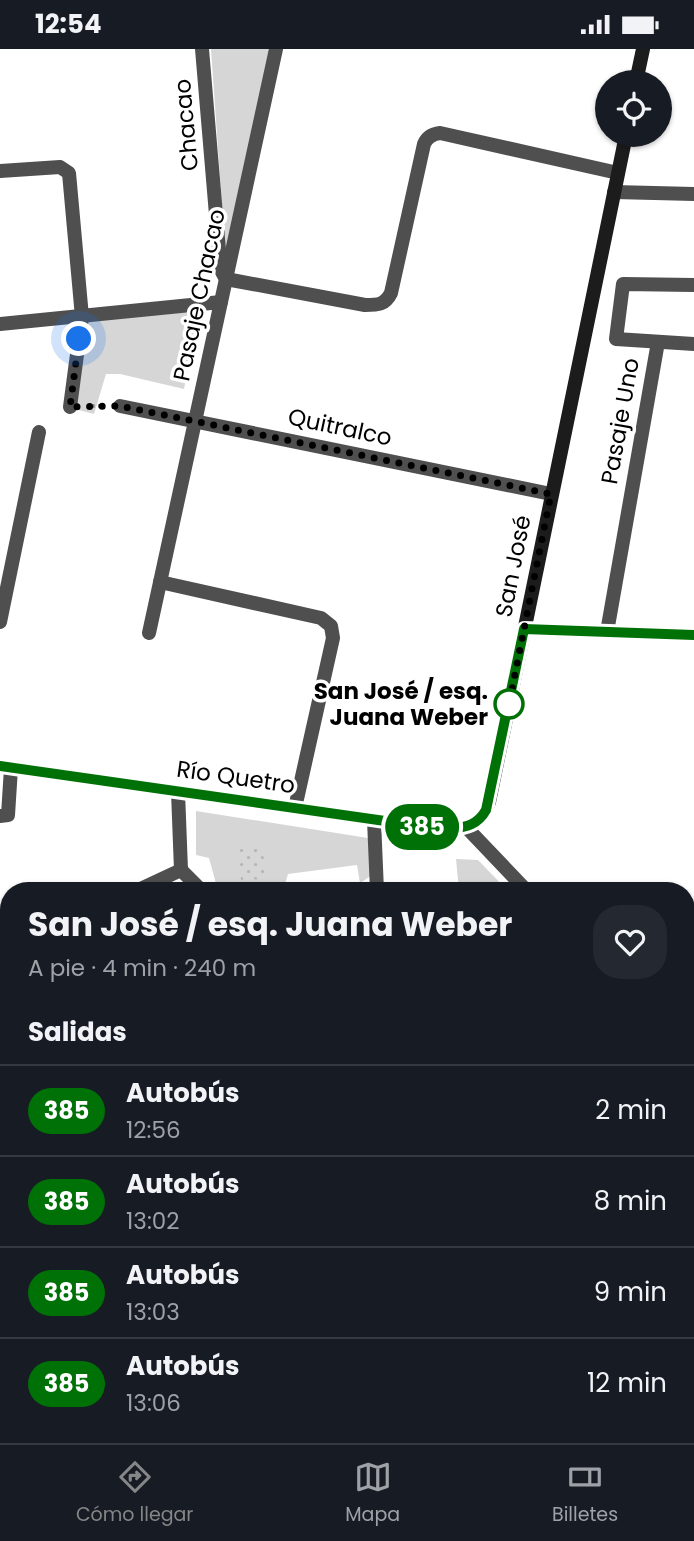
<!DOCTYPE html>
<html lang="es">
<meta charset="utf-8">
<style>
body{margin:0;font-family:Poppins,sans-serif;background:#242831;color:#f1f3f6;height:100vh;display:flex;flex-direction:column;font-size:26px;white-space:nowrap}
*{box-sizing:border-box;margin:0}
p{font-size:23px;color:#9ea1a6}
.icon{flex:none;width:38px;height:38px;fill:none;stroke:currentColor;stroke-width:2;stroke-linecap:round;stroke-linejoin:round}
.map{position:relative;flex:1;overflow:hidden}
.side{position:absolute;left:0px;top:833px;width:695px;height:562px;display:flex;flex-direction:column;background:#171b24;border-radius:28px 28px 0 0;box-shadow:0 2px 5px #0004}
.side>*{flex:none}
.badge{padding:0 14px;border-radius:23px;font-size:24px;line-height:46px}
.tools{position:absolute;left:595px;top:21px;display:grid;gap:14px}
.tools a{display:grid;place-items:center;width:77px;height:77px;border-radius:50%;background:#171b24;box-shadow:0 2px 5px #0004;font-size:35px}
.you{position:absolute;width:35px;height:35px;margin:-18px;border:5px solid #fff;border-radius:50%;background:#1a73e8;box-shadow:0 0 0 10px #1a73e833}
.map>.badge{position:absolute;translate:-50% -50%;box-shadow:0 0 0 4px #fff}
h2{padding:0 28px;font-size:26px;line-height:63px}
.round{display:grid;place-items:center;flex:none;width:74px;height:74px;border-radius:28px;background:#242831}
.headline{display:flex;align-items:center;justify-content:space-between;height:119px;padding:0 28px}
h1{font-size:33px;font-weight:700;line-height:52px}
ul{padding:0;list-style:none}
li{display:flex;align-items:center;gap:21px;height:91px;padding:0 28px;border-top:2px solid #363941}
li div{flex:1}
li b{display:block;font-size:26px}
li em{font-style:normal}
li .badge{min-width:77px;font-weight:700;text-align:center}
.status{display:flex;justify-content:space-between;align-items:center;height:49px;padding:0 35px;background:#171b24;direction:ltr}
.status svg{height:19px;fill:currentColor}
.dock{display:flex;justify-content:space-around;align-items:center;height:98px;border-top:2px solid #363941;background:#171b24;font-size:19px;color:#9ea1a6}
.dock a{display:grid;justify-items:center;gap:4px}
.dock .current{color:#858687}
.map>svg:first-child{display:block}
</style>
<div class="status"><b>12:54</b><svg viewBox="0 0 49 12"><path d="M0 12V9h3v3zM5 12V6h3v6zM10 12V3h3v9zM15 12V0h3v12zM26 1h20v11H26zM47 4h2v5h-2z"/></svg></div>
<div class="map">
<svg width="694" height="1394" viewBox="0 0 694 1394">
<defs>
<pattern id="park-dots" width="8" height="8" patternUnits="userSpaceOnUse" patternTransform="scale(1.75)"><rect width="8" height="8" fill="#d6d6d6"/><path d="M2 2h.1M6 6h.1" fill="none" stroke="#b6b6b6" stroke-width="1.8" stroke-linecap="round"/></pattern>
</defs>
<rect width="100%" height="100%" fill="#fff"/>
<!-- green -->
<g fill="#d6d6d6">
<polygon points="211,0 272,0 226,212"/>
<polygon points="200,259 184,340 120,325 106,325 94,365 71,359 78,273"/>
<polygon points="196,762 368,789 372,826 360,834 357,816 288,825 283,842 218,842 209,809 196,806"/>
<polygon points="456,810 478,811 508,842 459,842"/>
</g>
<!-- park -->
<polygon fill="url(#park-dots)" points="263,796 265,830 241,831 239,797"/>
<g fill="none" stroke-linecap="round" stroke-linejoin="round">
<!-- path -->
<g stroke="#717171" stroke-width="3.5" stroke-dasharray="2 3.5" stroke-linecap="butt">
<polyline points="87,357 104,357"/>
<polyline points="0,1347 9,1346"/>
</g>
<!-- lane -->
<polyline stroke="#4f4f4f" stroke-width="12" points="433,1394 437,1386"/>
<!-- street -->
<g stroke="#4f4f4f" stroke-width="14">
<path d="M202,0L220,213L222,223L226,230L365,256C378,256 385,256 391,244L424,95C427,88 432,85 440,84L618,124"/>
<polyline points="0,122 60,118 69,124 82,268 70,358"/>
<polyline points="614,143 694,145"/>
<polyline points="694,236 623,235 616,290 694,295"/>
<polyline points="0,275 221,253"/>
<polyline points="120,357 551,445"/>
<polyline points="160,533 321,569 331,577 333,589 295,759"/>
<polyline points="0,573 39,383"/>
<polyline points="607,583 658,293"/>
<polyline points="149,584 276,0"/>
<polyline points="0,767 8,766 11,719"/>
<polyline points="374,771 377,842"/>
<polyline points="466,778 527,842"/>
<polyline points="181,821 202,842"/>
<polyline points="136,842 181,821 178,743"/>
<polyline points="0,875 9,873"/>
<polyline points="686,935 694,887"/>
<polyline points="686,985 694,986"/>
<polyline points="0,988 9,987"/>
<polyline points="686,1292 694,1293"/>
<polyline points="571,1394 573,1386"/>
</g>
<!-- secondary -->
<g stroke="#1c1c1c" stroke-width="14">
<polyline points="636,33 643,0"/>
<polyline points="524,580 694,586"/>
<path d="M0,717L448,781C470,778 482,776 489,753L626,86"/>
</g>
</g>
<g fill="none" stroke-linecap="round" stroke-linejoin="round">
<!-- line casing -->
<g stroke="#fff" stroke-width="16">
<path id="line" d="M0,717L448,781C465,778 477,777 486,761L524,580L694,586"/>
</g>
<!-- line -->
<use href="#line" stroke="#007106" stroke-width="10"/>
<!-- walk -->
<polyline stroke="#000" stroke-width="7" stroke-dasharray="0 12.6" points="79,290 70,358 120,357 551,445 509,655"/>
</g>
<!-- markers -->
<circle fill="#fff" stroke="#007106" stroke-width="3.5" cx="509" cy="655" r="14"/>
<g text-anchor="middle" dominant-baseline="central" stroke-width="7" stroke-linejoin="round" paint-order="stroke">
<!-- street labels -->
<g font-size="23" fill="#000" stroke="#fff">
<text transform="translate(186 76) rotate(-95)">Chacao</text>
<text transform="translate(199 246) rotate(-78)">Pasaje Chacao</text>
<text transform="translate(620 372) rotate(-80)">Pasaje Uno</text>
<text transform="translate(340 378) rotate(12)">Quitralco</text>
<text transform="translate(513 517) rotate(-79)">San José</text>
<text transform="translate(236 728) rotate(8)">Río Quetro</text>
</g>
<!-- stop labels -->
<g font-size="23" font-weight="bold" fill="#000" stroke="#fff" text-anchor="end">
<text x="488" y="642">San José / esq.<tspan x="488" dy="26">Juana Weber</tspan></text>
</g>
</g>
</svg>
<div class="tools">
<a><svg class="icon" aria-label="locate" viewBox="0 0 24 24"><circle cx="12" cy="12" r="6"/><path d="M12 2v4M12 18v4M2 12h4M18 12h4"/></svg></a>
</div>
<div class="you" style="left:79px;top:290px"></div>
<b class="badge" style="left:422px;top:778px;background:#007106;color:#fff">385</b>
<section class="side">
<div class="headline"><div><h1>San José / esq. Juana Weber</h1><p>A pie · 4 min · 240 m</p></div><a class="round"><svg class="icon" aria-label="heart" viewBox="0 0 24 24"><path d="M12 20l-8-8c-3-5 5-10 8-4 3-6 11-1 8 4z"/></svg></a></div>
<h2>Salidas</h2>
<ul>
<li><span class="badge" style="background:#007106;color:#fff">385</span><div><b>Autobús</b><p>12:56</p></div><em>2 min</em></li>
<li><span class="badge" style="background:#007106;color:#fff">385</span><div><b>Autobús</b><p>13:02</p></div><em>8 min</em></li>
<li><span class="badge" style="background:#007106;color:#fff">385</span><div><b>Autobús</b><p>13:03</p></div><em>9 min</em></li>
<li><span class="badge" style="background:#007106;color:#fff">385</span><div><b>Autobús</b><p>13:06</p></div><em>12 min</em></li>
</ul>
</section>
</div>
<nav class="dock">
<a class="current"><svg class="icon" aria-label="directions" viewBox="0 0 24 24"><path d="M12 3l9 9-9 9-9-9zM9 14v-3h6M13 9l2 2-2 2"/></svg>Cómo llegar</a>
<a><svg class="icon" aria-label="map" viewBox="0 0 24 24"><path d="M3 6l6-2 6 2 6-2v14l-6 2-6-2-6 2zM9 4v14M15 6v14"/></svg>Mapa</a>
<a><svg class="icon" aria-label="tickets" viewBox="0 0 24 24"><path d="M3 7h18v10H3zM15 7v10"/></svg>Billetes</a>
</nav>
